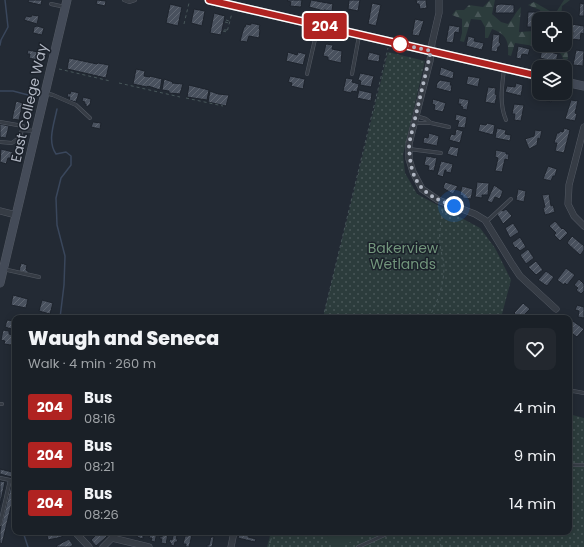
<!DOCTYPE html>
<meta charset="utf-8">
<style>
body{margin:0;font-family:Poppins,sans-serif;background:#23282f;color:#f1f3f6;height:100vh;display:flex;flex-direction:column;font-size:15px;white-space:nowrap}
*{box-sizing:border-box;margin:0}
p{font-size:13px;color:#9fa3a7}
.icon{flex:none;width:22px;height:22px;fill:none;stroke:currentColor;stroke-width:2;stroke-linecap:round;stroke-linejoin:round}
.map{position:relative;flex:1;overflow:hidden}
.sheet{position:absolute;left:12px;top:315px;width:560px;height:220px;display:flex;flex-direction:column;background:#1a2027;border-radius:8px;box-shadow:0 2px 10px #0003,0 0 0 1px #383e44}
.sheet>*{flex:none}
.badge{padding:0 8px;border-radius:3px;font-size:14px;line-height:26px}
.fabs{position:absolute;left:532px;top:12px;display:grid;gap:8px}
.fabs a{display:grid;place-items:center;width:40px;height:40px;border-radius:8px;background:#1a2027;box-shadow:0 2px 10px #0003,0 0 0 1px #383e44;font-size:20px}
.you{position:absolute;width:20px;height:20px;margin:-10px;border:3px solid #fff;border-radius:50%;background:#1a73e8;box-shadow:0 0 0 6px #1a73e833}
.map>.badge{position:absolute;translate:-50% -50%;box-shadow:0 0 0 2px #fff}
.round{display:grid;place-items:center;flex:none;width:42px;height:42px;border-radius:8px;background:#23282f}
.overview{display:flex;align-items:center;justify-content:space-between;height:68px;padding:0 16px}
h1{font-size:19px;font-weight:800;line-height:30px}
ul{padding:0;list-style:none}
li{display:flex;align-items:center;gap:12px;height:48px;padding:0 16px}
li div{flex:1}
li b{display:block;font-size:15px}
li em{font-style:normal}
li .badge{min-width:44px;font-weight:700;text-align:center}
.map>svg:first-child{display:block}
</style>
<div class="map">
<svg width="584" height="547" viewBox="0 0 584 547">
<defs>
<pattern id="forest-firs" width="22" height="20" patternUnits="userSpaceOnUse"><rect width="22" height="20" fill="#2c3c3c"/><path d="M5 1l3.5 6h-7zM16 11l3.5 6h-7z" fill="#485657"/></pattern>
<pattern id="park-dots" width="8" height="8" patternUnits="userSpaceOnUse"><rect width="8" height="8" fill="#2c3c3c"/><path d="M2 2h.1M6 6h.1" fill="none" stroke="#485657" stroke-width="1.8" stroke-linecap="round"/></pattern>
<pattern id="building-hatch" width="6" height="6" patternUnits="userSpaceOnUse"><rect width="6" height="6" fill="#49515e"/><path d="M-1 1l2-2M0 6l6-6M5 7l2-2" fill="none" stroke="#616873"/></pattern>
</defs>
<rect width="100%" height="100%" fill="#232a34"/>
<!-- forest -->
<g fill="url(#forest-firs)">
<path d="M490,0H495L492,14L501,22L508,24C513,19 516,11 521,7L519,32L534,31L539,27V45H565V41L567,44L568,59L564,61L561,54L553,49L515,43L511,56L508,55C509,41 506,34 492,29L488,38H485V27L481,20L471,19L464,42L460,41L462,33V19L452,15L456,10H464L469,5L483,7Z"/>
<polygon points="564,0 570,0 562,6 561,19 543,19 540,10 528,5 534,2 555,14"/>
</g>
<!-- park -->
<g fill="url(#park-dots)">
<polygon points="388,52 425,61 403,155 405,173 417,194 480,228 495,248 511,280 501,318 323,318"/>
<polygon points="569,414 584,418 584,547 267,547 271,532 569,532"/>
</g>
<!-- garden -->
<polygon fill="#2c3c3c" points="326,532 370,532 340,547 332,547"/>
<g fill="none" stroke-linecap="round" stroke-linejoin="round">
<!-- stream -->
<g stroke="#3a475c" stroke-width="1.5">
<polyline points="0,45 1,40 8,27 5,0"/>
<polyline points="0,91 13,91 32,96"/>
<path d="M57,109C54,124 47,141 56,154L66,152L71,156V165L61,178L56,198L57,225L65,256L64,285L60,318"/>
<polyline points="23,532 28,547"/>
</g>
</g>
<!-- building -->
<g fill="url(#building-hatch)" stroke="#1d232c">
<polygon points="29,0 42,0 41,5 28,2"/>
<polygon points="97,0 106,1 105,6 96,4"/>
<polygon points="288,0 302,0 301,7 290,6 291,2 287,1"/>
<polygon points="311,0 333,4 332,11 324,10 324,11 309,7"/>
<polygon points="349,0 360,0 358,11 348,9"/>
<polygon points="416,0 426,0 427,8 420,9 419,4 417,4"/>
<polygon points="372,3 381,5 376,26 368,24"/>
<polygon points="580,3 584,4 584,16 579,16"/>
<polygon points="170,4 182,7 178,26 166,23"/>
<polygon points="501,4 514,5 514,13 495,13 496,5"/>
<polygon points="194,9 205,11 202,26 191,23"/>
<polygon points="528,12 536,12 537,27 527,27"/>
<polygon points="214,13 225,16 221,35 210,33"/>
<polygon points="32,15 39,16 37,24 24,20 26,16 31,17"/>
<polygon points="415,19 424,21 419,36 412,35"/>
<polygon points="251,23 260,25 259,29 260,30 259,38 249,36 247,42 240,41 244,27 245,27 246,24 251,25"/>
<polygon points="565,23 584,26 584,34 581,33 580,40 572,39 573,32 565,32"/>
<polygon points="449,25 460,27 459,33 455,32 453,43 446,42"/>
<polygon points="37,26 44,28 42,35 33,33 34,27"/>
<polygon points="493,34 500,35 499,42 501,44 499,47 498,47 497,52 491,51"/>
<polygon points="468,36 475,38 474,41 484,43 482,50 466,46"/>
<polygon points="326,44 333,45 332,49 342,51 341,63 328,60 328,57 323,56"/>
<polygon points="518,46 530,49 528,55 522,54 521,59 516,58"/>
<polygon points="28,50 38,52 37,60 29,58 30,54 27,54"/>
<polygon points="542,50 558,54 556,62 540,58"/>
<polygon points="576,50 584,51 583,66 573,65"/>
<polygon points="288,52 297,55 298,52 306,54 303,65 286,61"/>
<polygon points="369,52 380,55 379,62 367,60"/>
<polygon points="69,58 97,64 98,63 109,65 106,78 67,69"/>
<polygon points="441,67 454,72 453,79 439,75"/>
<polygon points="136,69 145,71 144,76 150,77 150,76 162,79 160,90 148,86 147,87 133,84"/>
<polygon points="360,73 374,76 371,87 360,85 361,81 358,80"/>
<polygon points="290,76 305,79 303,89 291,86 292,83 288,82"/>
<polygon points="468,76 480,78 478,87 466,84"/>
<polygon points="346,78 353,79 352,82 359,84 357,92 352,91 351,93 343,91"/>
<polygon points="164,79 173,82 172,83 183,84 180,94 169,93 169,91 162,90"/>
<polygon points="440,80 451,82 450,85 452,85 451,92 436,88 437,83"/>
<polygon points="516,83 523,85 521,96 505,92 507,86 515,87"/>
<polygon points="189,85 209,90 207,100 187,97"/>
<polygon points="488,87 496,88 495,94 497,95 495,104 485,102"/>
<polygon points="359,90 372,93 371,101 357,98"/>
<polygon points="71,91 79,93 76,102 69,100 70,97 67,97 68,93 70,94"/>
<polygon points="210,91 218,94 229,95 226,106 208,102"/>
<polygon points="539,92 539,93 552,94 551,102 537,98"/>
<polygon points="83,97 91,99 90,105 89,105 88,107 86,106 86,104 84,104 85,102 82,101"/>
<polygon points="459,98 469,100 467,110 462,109 463,107 460,106 461,104 458,104"/>
<polygon points="433,99 446,103 443,112 434,110 435,105 432,104"/>
<polygon points="571,100 578,101 575,113 577,114 575,121 565,119"/>
<polygon points="16,101 23,103 19,120 12,119"/>
<polygon points="514,104 524,105 521,121 514,120 515,114 512,114"/>
<polygon points="456,114 467,117 465,128 457,127 459,121 455,120"/>
<polygon points="93,122 101,123 100,129 91,127"/>
<polygon points="487,123 495,125 493,135 478,131 480,124 486,125"/>
<polygon points="0,124 9,126 6,138 0,137"/>
<polygon points="497,128 506,130 505,134 511,135 510,141 495,138"/>
<polygon points="564,128 570,130 564,153 555,151 557,143 554,143 557,133 559,133 560,131 563,132"/>
<polygon points="456,129 463,131 460,143 449,140 451,134 455,135"/>
<polygon points="535,130 542,131 540,139 538,138 537,145 529,149 525,139 534,136"/>
<polygon points="429,133 439,136 437,146 423,143 424,137 428,138"/>
<polygon points="450,146 459,148 457,157 447,154"/>
<polygon points="1,149 13,152 11,158 8,158 6,164 0,162"/>
<polygon points="496,150 506,152 506,154 509,154 508,160 505,159 502,172 495,171 498,158 495,157"/>
<polygon points="426,156 437,158 434,171 428,170 429,166 424,165"/>
<polygon points="441,161 453,164 451,173 446,172 446,170 445,170 443,177 437,175"/>
<polygon points="548,166 557,169 555,176 553,176 551,181 543,179"/>
<polygon points="445,182 458,186 453,194 443,188"/>
<polygon points="477,182 489,183 488,195 482,195 482,198 475,197"/>
<polygon points="494,185 503,191 500,199 495,197 492,203 487,201"/>
<polygon points="462,186 473,189 471,199 463,198 463,196 460,195"/>
<polygon points="518,189 526,191 524,202 516,200"/>
<polygon points="549,194 551,206 553,205 555,212 545,215 543,208 545,207 542,195"/>
<polygon points="506,209 512,216 503,224 497,214 501,210 503,211"/>
<polygon points="555,221 562,229 563,228 568,233 560,241 554,235 556,233 549,226"/>
<polygon points="513,223 519,232 510,238 505,228"/>
<polygon points="572,236 584,246 584,250 580,255 567,243"/>
<polygon points="520,237 526,247 520,251 516,247 515,248 512,243"/>
<polygon points="528,249 534,258 526,264 520,255"/>
<polygon points="536,261 543,270 536,275 528,267"/>
<polygon points="21,263 27,265 26,270 28,271 28,273 19,271"/>
<polygon points="566,268 575,275 567,285 565,283 564,285 557,280"/>
<polygon points="546,271 554,277 547,286 538,280"/>
<polygon points="579,279 584,284 584,291 581,294 576,290 578,288 574,285"/>
<polygon points="13,295 28,299 26,308 11,305"/>
<polygon points="42,300 53,303 50,314 39,311"/>
<polygon points="523,303 530,309 521,318 519,318 514,313"/>
<polygon points="577,305 584,307 584,318 578,317 579,311 575,310"/>
<polygon points="7,320 15,321 15,330 5,327"/>
<polygon points="573,321 584,329 577,337 570,332 573,327 570,325"/>
<polygon points="3,330 9,331 9,334 13,335 11,345 4,344 5,341 1,340"/>
<polygon points="0,469 12,472 11,477 0,474"/>
<polygon points="14,473 15,473 15,490 2,544 0,543 0,531"/>
<polygon points="0,481 5,482 0,505"/>
<polygon points="61,532 63,532 64,535 62,536 62,537 48,540 47,535 51,533 51,535"/>
<polygon points="99,532 104,532 107,536 96,546 91,540"/>
<polygon points="135,532 146,532 145,536 143,536 143,539 137,537 138,535 135,534"/>
<polygon points="151,532 157,532 155,542 151,541 152,538 149,538 150,534 153,535 153,533"/>
<polygon points="174,532 178,532 176,539 178,539 177,542 175,542 174,546 171,545 171,543 169,542 170,539 172,540"/>
<polygon points="242,532 249,534 248,537 256,539 255,542 238,538 239,535 241,535"/>
<polygon points="163,533 168,534 166,544 161,543 162,539 160,539 160,536 162,537"/>
<polygon points="188,535 192,535 189,547 186,547 186,544 183,544 185,536 188,536"/>
<polygon points="211,537 214,537 212,547 207,547 207,545 209,545"/>
<polygon points="69,539 73,545 70,547 57,547 56,546"/>
</g>
<g fill="none" stroke-linecap="round" stroke-linejoin="round">
<!-- lane casing -->
<g stroke="#535963" stroke-width="4">
<g id="lane">
<polyline points="124,0 129,2 135,0"/>
<polyline points="51,4 65,7"/>
<path d="M504,69C502,86 499,104 506,120"/>
<polyline points="307,74 318,26"/>
<polyline points="352,74 359,36"/>
<polyline points="45,93 53,95 76,105 90,118"/>
<polyline points="416,116 426,119 431,123"/>
<polyline points="0,122 23,126 20,137 12,143 0,142"/>
<polyline points="415,123 431,123 449,127"/>
<polyline points="22,130 36,131"/>
<polyline points="409,149 441,153"/>
<polyline points="486,222 511,199"/>
<polyline points="3,269 39,277"/>
<polyline points="569,393 573,391 584,393"/>
<polyline points="0,404 2,404"/>
<polyline points="569,465 584,465"/>
<polyline points="0,478 10,480 0,524"/>
<polyline points="358,547 391,532"/>
</g>
</g>
<!-- street casing -->
<g stroke="#535963" stroke-width="7">
<g id="street">
<polyline points="439,0 439,13 432,43 430,61 409,144 409,159 413,172 422,189 438,200 475,214 485,220 512,264 520,276 556,309"/>
<polyline points="584,127 569,185 568,204 574,216 584,226"/>
<polyline points="0,211 16,215"/>
<polyline points="75,532 89,547"/>
<polyline points="103,547 112,538 149,547"/>
<polyline points="231,547 234,532"/>
</g>
</g>
<!-- secondary casing -->
<g stroke="#535963" stroke-width="9">
<g id="secondary">
<polyline points="209,0 539,76"/>
<polyline points="565,82 584,86"/>
<polyline points="0,283 67,0"/>
</g>
</g>
<!-- path -->
<g stroke="#48575a" stroke-width="1" stroke-dasharray="3 3" stroke-linecap="butt">
<polyline points="226,20 229,21"/>
<polyline points="225,22 229,23"/>
<polyline points="184,24 189,3"/>
<polyline points="224,30 227,30"/>
<polyline points="223,31 227,32 232,13"/>
<polyline points="59,69 110,81"/>
<polyline points="119,83 180,97"/>
<polyline points="186,98 223,106"/>
<polyline points="323,318 388,48"/>
<path d="M429,318C437,303 444,285 444,267C444,259 440,251 440,243C439,232 441,219 443,209"/>
<polyline points="439,532 441,547"/>
<polyline points="269,547 273,532"/>
</g>
<!-- lane -->
<use href="#lane" stroke="#363c45" stroke-width="3"/>
<!-- street -->
<use href="#street" stroke="#363c45" stroke-width="6"/>
<!-- secondary -->
<use href="#secondary" stroke="#444b58" stroke-width="8"/>
</g>
<g fill="none" stroke-linecap="round" stroke-linejoin="round">
<!-- line casing -->
<g stroke="#fff" stroke-width="9">
<polyline id="line" points="209,0 539,76"/>
</g>
<!-- line -->
<use href="#line" stroke="#b02321" stroke-width="6"/>
<!-- walk -->
<path stroke="#b0b6c2" stroke-width="4" stroke-dasharray="0 7.2" d="M400,44L431,51L409,144C410,180 419,194 454,206"/>
</g>
<!-- markers -->
<circle fill="#fff" stroke="#b02321" stroke-width="2" cx="400" cy="44" r="8"/>
<g text-anchor="middle" dominant-baseline="central" stroke-width="3" stroke-linejoin="round" paint-order="stroke">
<!-- street labels -->
<g font-size="14" fill="#b0b6c2" stroke="#1b212a">
<text transform="translate(29 103) rotate(-77)">East College Way</text>
</g>
<!-- park labels -->
<g font-size="14" fill="#72957c" stroke="#1b212a">
<text x="403" y="248">Bakerview<tspan x="403" dy="16">Wetlands</tspan></text>
</g>
</g>
</svg>
<div class="fabs">
<a><svg class="icon" aria-label="locate" viewBox="0 0 24 24"><circle cx="12" cy="12" r="6"/><path d="M12 2v4M12 18v4M2 12h4M18 12h4"/></svg></a>
<a><svg class="icon" aria-label="layers" viewBox="0 0 24 24"><path d="M12 4l9 5-9 5-9-5zM3 14l9 5 9-5"/></svg></a>
</div>
<div class="you" style="left:454px;top:206px"></div>
<b class="badge" style="left:325px;top:26px;background:#b02321;color:#fff">204</b>
<section class="sheet">
<div class="overview"><div><h1>Waugh and Seneca</h1><p>Walk · 4 min · 260 m</p></div><a class="round"><svg class="icon" aria-label="heart" viewBox="0 0 24 24"><path d="M12 20l-8-8c-3-5 5-10 8-4 3-6 11-1 8 4z"/></svg></a></div>
<ul>
<li><span class="badge" style="background:#b02321;color:#fff">204</span><div><b>Bus</b><p>08:16</p></div><em>4 min</em></li>
<li><span class="badge" style="background:#b02321;color:#fff">204</span><div><b>Bus</b><p>08:21</p></div><em>9 min</em></li>
<li><span class="badge" style="background:#b02321;color:#fff">204</span><div><b>Bus</b><p>08:26</p></div><em>14 min</em></li>
</ul>
</section>
</div>
